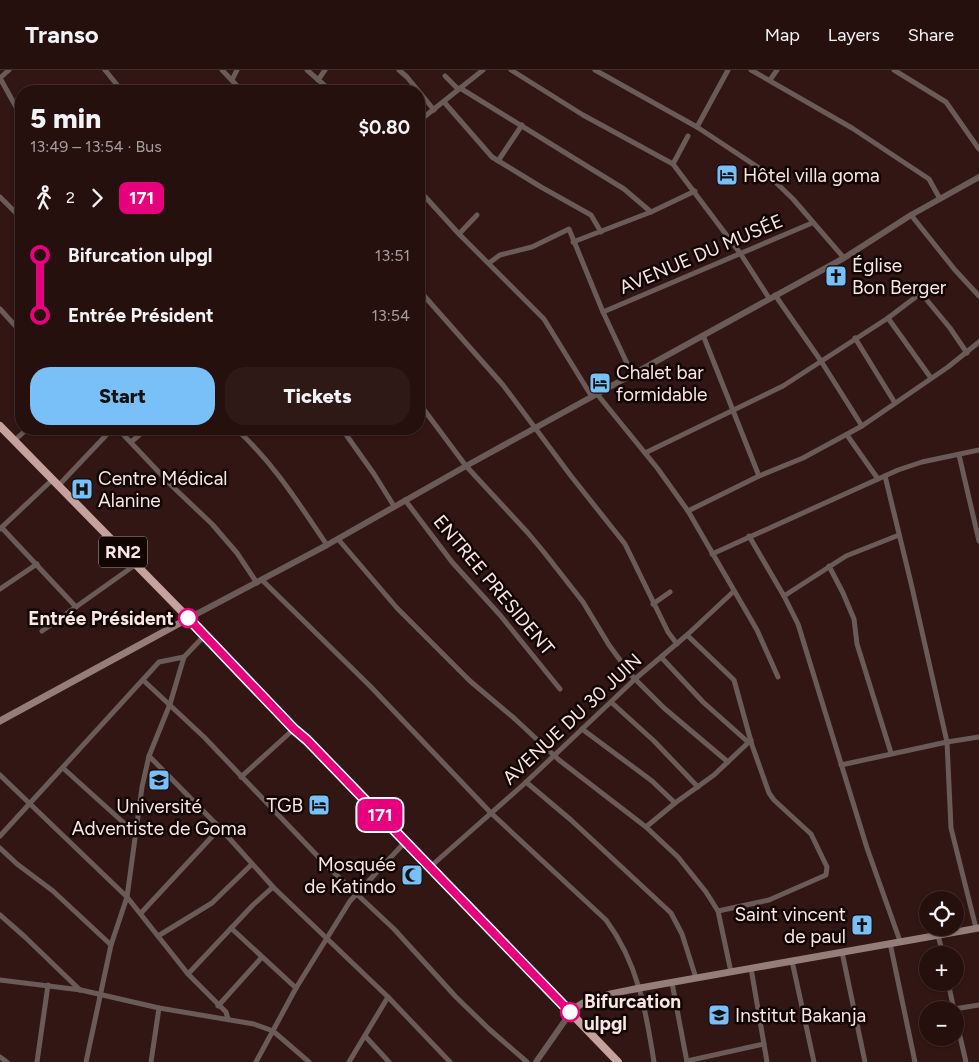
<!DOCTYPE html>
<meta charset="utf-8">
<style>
body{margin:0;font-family:Figtree,sans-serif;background:#2e1917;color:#f1f3f6;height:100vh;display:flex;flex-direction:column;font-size:19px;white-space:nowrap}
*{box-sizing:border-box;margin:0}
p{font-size:16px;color:#a49d9e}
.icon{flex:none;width:28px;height:28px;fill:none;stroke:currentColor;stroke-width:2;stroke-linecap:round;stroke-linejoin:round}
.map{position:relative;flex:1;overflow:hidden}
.details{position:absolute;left:15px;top:15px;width:410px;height:350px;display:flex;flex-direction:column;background:#26100e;border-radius:20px;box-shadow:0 1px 4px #0004,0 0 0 1px #42302e}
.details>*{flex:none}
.badge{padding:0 10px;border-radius:8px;font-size:18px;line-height:32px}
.fabs{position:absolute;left:919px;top:821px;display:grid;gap:10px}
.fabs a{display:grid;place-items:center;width:45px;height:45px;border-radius:50%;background:#26100e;box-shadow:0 1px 4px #0004,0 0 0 1px #42302e;font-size:25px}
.map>.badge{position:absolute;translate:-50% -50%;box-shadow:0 0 0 2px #fff}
.legs{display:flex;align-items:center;gap:8px;height:55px;padding:0 15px;font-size:16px}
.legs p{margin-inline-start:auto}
.head{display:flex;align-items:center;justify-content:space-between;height:85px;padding:0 15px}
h1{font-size:28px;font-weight:800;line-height:38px}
.cta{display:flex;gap:10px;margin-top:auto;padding:10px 15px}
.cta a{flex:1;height:58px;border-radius:20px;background:#79bff8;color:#111;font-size:20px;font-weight:800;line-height:58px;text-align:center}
.cta a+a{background:#2e1917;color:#f1f3f6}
ul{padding:0 15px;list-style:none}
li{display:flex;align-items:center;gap:18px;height:60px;font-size:19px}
li i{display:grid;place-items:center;width:8px;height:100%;margin:0 6px;background:currentColor}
li i::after{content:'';width:12px;height:12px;margin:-6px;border:4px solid;border-radius:50%;background:#26100e}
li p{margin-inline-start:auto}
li:first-child i{background:linear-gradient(#0000 50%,currentColor 0)}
li:last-child i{background:linear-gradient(currentColor 50%,#0000 0)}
header{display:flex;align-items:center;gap:30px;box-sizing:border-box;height:70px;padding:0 25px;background:#26100e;border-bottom:1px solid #42302e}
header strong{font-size:24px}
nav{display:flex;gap:28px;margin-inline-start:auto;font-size:18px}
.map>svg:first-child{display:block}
</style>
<header>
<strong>Transo</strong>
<nav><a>Map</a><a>Layers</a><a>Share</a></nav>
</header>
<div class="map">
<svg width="979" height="992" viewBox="0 0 979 992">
<rect width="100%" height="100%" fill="#321613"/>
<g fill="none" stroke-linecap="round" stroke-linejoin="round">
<!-- minor -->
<g stroke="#6a5b59" stroke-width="5">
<polyline points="105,0 122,21"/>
<polyline points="222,0 242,21"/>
<polyline points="307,0 331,21"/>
<polyline points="399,0 407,7 434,40"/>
<polyline points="511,0 583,45 673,94 740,183 769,228"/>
<polyline points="595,0 697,57 765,102 793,129 844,188"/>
<polyline points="751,0 852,58 929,109 940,129"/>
<polyline points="894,0 946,32 979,79"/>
<polyline points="445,6 458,19"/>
<polyline points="0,8 21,46"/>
<polyline points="0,8 9,0"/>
<polyline points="232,10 237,0"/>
<polyline points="318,10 325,0"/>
<polyline points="770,10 777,0"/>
<polyline points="460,18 624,119 651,142"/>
<polyline points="444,32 492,87 541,117 591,145 601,162"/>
<polyline points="419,51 483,0"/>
<polyline points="697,57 728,0"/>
<polyline points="498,91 522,55"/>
<polyline points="673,94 688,66"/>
<polyline points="419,120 459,164 544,249 592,327"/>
<polyline points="0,127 21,148"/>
<polyline points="911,145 955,200 979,226"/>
<polyline points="459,164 477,145"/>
<polyline points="573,172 651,142 695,121"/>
<polyline points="489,193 500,185 532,177 569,159 603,242 632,304"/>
<polyline points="419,220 503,315 571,406 625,474 668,562 677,574"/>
<polyline points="775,225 821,291 862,356"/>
<polyline points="0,239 21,262"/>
<polyline points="603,242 812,153"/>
<polyline points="888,248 931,308"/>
<polyline points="703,265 759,406"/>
<polyline points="855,268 895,333"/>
<polyline points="597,324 658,399 688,441 757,560 778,607"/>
<polyline points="419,333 466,396 528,463 543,481 583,532 609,575 631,605 664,638 728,692"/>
<polyline points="118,359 172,416 212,454 237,483 257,513"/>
<path d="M236,359C273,392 299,434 327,475"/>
<polyline points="342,359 374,404 394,436"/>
<polyline points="124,364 130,359"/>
<polyline points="847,365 878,409"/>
<polyline points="14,371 27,359"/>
<polyline points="131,372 145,360"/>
<polyline points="645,383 783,316 888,248 921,223 950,258 967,283"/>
<polyline points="959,385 979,471"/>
<polyline points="885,406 911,513 947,672 951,758 976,858"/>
<polyline points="58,416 112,359"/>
<polyline points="405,430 452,492 500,545 560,619"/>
<polyline points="688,441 759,406 803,388 862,356 948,297 979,272"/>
<polyline points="2,458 76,537"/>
<polyline points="0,459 52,410"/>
<polyline points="749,466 784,526 798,554 867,778 900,871"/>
<polyline points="338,469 397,538 470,611 515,649 559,690 646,757 678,787 706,822 718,841 731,902"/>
<polyline points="712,484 898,400 922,392 979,380"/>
<polyline points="829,496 843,523 854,549 857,574 891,683"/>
<path d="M262,510L371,617L491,743L606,850C638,893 646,941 654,992"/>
<polyline points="0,519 37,494"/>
<polyline points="784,526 846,486 899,465"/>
<polyline points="653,534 670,522"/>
<polyline points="42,561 135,495"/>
<polyline points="687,565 734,610 752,675 769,723 774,730 811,764 827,797 826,805 769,830 718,841"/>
<polyline points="661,587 703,632 748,672"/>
<polyline points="143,610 204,667 328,797 394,859 456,927 489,959 527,992"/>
<polyline points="611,632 654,671 698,717"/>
<polyline points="582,659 652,711 675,733"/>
<polyline points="149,686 220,758 273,817 388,927 450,992"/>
<polyline points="841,695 947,672 979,667"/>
<polyline points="63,698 135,763"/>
<polyline points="0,705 127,827 188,904 226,942 228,949"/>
<polyline points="241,707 294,659"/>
<polyline points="526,712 571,750 671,843 682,864 696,908"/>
<polyline points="646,757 675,733 714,705 751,670"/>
<polyline points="0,766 159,592 184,587"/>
<polyline points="0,778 17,794 53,821 111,875"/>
<polyline points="430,797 524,714 635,609 687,565 733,522"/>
<polyline points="141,843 220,758"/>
<polyline points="0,845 25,867 80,920"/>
<polyline points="231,858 296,918"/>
<polyline points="938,865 943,885"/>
<polyline points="158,866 212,833 252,794"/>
<polyline points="890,873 915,992"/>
<polyline points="842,882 865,992"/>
<polyline points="792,891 814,992"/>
<polyline points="751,898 767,992"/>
<polyline points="188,904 253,835 273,817"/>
<polyline points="0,910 81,920 159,938 254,954 273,961 309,992"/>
<polyline points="948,912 954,940"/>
<polyline points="672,913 687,992"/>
<polyline points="218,936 262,887"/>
<polyline points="954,939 979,935"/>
<polyline points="955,945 966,992"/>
<polyline points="365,966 389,992"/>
<polyline points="0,987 7,992"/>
<polyline points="687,991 764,974"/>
<polyline points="37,992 48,915"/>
<polyline points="86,992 111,875 127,827 142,717 149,686 170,634 184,587 205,565"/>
<polyline points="151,992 159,938"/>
<polyline points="256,992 296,918 350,831 406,771"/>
<polyline points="349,992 388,927"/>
</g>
<!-- tertiary -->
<g stroke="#6a5b59" stroke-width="6">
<polyline points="189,548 327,475 466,396 844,188 911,145 979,107"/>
<polyline points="536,992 571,942"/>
</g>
<!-- secondary -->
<g stroke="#957d79" stroke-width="7">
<polyline points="0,651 189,548"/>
<path d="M571,942C583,927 621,922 640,918L979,858"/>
</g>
<!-- trunk -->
<polyline stroke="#c6a29e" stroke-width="8" points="0,356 205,565 294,659 307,670 618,992"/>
</g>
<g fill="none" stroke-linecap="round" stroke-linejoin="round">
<!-- line-1 casing -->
<g stroke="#fff" stroke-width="11">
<polyline id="line-1" points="188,548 294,659 307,670 570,942"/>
</g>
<!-- line-1 -->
<use href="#line-1" stroke="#e6007e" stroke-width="8"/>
</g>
<!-- icons -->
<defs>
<g id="hotel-square" transform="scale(1.125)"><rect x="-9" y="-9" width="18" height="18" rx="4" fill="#79bff8" stroke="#120605"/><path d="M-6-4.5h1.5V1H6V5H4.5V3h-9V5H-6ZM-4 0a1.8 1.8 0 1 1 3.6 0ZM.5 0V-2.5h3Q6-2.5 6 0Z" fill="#111"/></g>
<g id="church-square" transform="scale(1.125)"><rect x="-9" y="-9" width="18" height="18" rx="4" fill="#79bff8" stroke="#120605"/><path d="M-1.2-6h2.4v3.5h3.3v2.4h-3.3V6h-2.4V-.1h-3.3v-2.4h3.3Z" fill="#111"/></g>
<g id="hospital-square" transform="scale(1.125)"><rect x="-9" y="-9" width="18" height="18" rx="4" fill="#79bff8" stroke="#120605"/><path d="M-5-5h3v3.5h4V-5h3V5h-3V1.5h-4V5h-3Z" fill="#111"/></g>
<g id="university-square" transform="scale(1.125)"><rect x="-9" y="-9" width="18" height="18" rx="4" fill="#79bff8" stroke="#120605"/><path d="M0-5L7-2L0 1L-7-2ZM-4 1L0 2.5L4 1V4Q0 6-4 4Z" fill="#111"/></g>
<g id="mosque-square" transform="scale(1.125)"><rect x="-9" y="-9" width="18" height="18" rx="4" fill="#79bff8" stroke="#120605"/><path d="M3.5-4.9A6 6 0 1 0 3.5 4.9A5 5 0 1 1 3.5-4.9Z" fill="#111"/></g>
<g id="school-square" transform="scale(1.125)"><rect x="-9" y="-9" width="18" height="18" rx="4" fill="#79bff8" stroke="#120605"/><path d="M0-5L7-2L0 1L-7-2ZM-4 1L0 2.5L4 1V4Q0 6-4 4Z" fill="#111"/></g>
</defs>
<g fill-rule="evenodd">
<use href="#hotel-square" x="727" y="105"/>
<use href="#church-square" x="836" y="206"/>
<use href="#hotel-square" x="600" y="313"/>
<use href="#hospital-square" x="82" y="419"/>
<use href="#university-square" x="159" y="710"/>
<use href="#hotel-square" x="319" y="735"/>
<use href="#mosque-square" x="412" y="805"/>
<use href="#church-square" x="862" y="855"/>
<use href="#school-square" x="719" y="945"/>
</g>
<!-- markers -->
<g fill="#fff" stroke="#e6007e" stroke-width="2.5">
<circle cx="188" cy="548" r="9"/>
<circle cx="570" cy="942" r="9"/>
</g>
<g text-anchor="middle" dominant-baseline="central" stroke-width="5" stroke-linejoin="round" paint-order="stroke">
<!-- shield labels -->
<rect fill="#120605" stroke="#b4a3a0" stroke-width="1" x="99" y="466.5" width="48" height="31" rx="4"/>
<g font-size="18" font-weight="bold" fill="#fae6e3">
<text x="123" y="482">RN2</text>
</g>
<!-- poi labels -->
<g font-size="19" fill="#fae6e3" stroke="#120605" text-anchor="start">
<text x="743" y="105">Hôtel villa goma</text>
<text x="852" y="195">Église<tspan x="852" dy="22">Bon Berger</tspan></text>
<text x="616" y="302">Chalet bar<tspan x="616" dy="22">formidable</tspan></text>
<text x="98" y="408">Centre Médical<tspan x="98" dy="22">Alanine</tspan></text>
<text x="303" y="735" text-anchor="end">TGB</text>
<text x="159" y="736" text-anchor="middle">Université<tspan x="159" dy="22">Adventiste de Goma</tspan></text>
<text x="396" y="794" text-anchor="end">Mosquée<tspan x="396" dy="22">de Katindo</tspan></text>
<text x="846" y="844" text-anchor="end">Saint vincent<tspan x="846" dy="22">de paul</tspan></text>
<text x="735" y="945">Institut Bakanja</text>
</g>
<!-- street labels -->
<g font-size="19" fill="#fae6e3" stroke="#120605">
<text transform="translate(701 184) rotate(-23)">AVENUE DU MUSÉE</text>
<text transform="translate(494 515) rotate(50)">ENTREE PRESIDENT</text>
<text transform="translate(572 649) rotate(-43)">AVENUE DU 30 JUIN</text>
</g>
<!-- stop labels -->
<g font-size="19" font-weight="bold" fill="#fae6e3" stroke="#120605" text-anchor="end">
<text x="174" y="548">Entrée Président</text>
<text x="584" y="931" text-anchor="start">Bifurcation<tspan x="584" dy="22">ulpgl</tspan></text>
</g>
</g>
</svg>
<div class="fabs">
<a><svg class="icon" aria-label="locate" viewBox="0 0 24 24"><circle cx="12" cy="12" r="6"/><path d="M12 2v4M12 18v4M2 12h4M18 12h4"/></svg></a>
<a>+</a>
<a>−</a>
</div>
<b class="badge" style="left:380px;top:745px;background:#e6007e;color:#fff">171</b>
<section class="details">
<div class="head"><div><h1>5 min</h1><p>13:49 – 13:54 · Bus</p></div><b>$0.80</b></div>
<div class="legs"><svg class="icon" aria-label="walk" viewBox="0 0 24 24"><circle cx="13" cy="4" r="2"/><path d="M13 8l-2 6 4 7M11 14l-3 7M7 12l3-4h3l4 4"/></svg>2<svg class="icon" aria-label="forward" viewBox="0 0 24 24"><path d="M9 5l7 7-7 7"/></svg><b class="badge" style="background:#e6007e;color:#fff">171</b></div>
<ul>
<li><i style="color:#e6007e"></i><b>Bifurcation ulpgl</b><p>13:51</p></li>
<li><i style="color:#e6007e"></i><b>Entrée Président</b><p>13:54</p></li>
</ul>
<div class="cta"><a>Start</a><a>Tickets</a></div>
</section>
</div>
